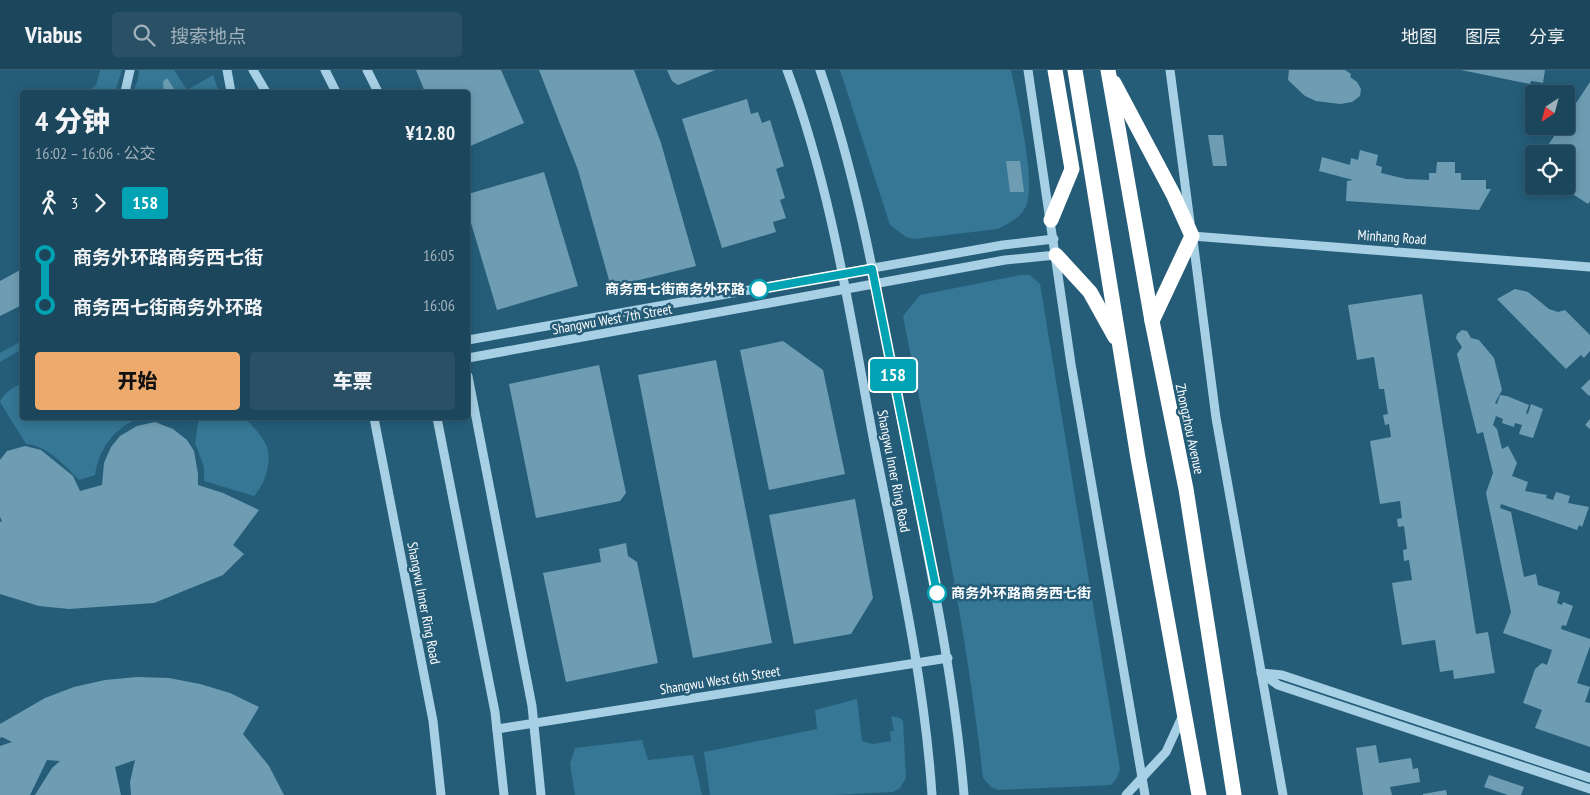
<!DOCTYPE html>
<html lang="zh">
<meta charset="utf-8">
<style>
body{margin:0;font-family:"PT Sans Narrow","Noto Sans SC",sans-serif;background:#295064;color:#f1f3f6;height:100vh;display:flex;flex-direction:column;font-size:19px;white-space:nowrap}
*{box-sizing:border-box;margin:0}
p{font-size:16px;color:#a0b1bb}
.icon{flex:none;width:28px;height:28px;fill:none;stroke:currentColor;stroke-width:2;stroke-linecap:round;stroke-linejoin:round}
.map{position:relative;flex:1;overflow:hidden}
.side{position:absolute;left:20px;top:20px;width:450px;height:330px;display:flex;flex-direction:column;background:#1c465b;border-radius:5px;box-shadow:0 2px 12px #0003,0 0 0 1px #3a5e71}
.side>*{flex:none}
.badge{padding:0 10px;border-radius:4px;font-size:18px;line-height:32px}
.needle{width:32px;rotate:216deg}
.tools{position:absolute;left:1525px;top:15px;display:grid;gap:10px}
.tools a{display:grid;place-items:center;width:50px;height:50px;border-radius:5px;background:#1c465b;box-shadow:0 2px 12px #0003,0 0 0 1px #3a5e71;font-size:25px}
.map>.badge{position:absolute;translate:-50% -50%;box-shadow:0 0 0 2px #fff}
.legs{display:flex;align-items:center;gap:8px;height:55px;padding:0 15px;font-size:16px}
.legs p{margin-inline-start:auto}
.summary{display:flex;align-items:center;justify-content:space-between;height:85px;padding:0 15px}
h1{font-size:28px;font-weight:800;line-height:38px}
.primary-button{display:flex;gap:10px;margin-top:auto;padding:10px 15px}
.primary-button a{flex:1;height:58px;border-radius:5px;background:#edaa6c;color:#111;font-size:20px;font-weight:800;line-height:58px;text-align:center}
.primary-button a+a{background:#295064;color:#f1f3f6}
ul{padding:0 15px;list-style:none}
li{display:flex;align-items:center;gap:18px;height:50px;font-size:19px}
li i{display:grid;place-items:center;width:8px;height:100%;margin:0 6px;background:currentColor}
li i::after{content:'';width:12px;height:12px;margin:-6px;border:4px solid;border-radius:50%;background:#1c465b}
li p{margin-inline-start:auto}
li:first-child i{background:linear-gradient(#0000 50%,currentColor 0)}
li:last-child i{background:linear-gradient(currentColor 50%,#0000 0)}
header{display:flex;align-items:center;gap:30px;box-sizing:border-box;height:70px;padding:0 25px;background:#1c465b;border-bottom:1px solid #3a5e71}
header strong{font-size:24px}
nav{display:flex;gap:28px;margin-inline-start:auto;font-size:18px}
.search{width:350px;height:45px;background:#295064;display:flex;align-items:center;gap:12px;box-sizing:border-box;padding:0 18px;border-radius:5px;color:#a0b1bb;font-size:19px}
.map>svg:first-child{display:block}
</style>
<header>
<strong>Viabus</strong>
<div class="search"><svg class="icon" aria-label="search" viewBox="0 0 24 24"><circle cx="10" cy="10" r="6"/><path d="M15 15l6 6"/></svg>搜索地点</div>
<nav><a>地图</a><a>图层</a><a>分享</a></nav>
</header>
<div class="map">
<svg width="1590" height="725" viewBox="0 0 1590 725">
<rect width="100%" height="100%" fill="#255d79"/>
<!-- green -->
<g fill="#357795">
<polygon points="100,0 122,0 115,22 88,22 96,15"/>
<polygon points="139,0 174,0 187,20 213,5 219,22 133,22 138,9"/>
<path d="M840,0H1011C1016,27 1038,116 1025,138C1020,148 1008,154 998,159L914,169L906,167L890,155Z"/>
<path d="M1020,205H1030L1040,214L1120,699L1117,708L1111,715L998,720L991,717L983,708C966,553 933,400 903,246L920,225Z"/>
<polygon points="22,271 22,279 0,292 0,283"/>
<path d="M22,313V348H142C116,355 99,378 95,405L79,410C64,395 48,376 26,374L0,332C4,322 13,318 22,313Z"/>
<path d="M199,348H245C252,356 263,366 267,377C272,392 265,414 254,426L204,411V397L195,373Z"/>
<polygon points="857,629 862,671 873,674 891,671 890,661 894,661 891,646 900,648 903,651 906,708 900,718 893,722 834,725 710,725 704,682 817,659 815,640"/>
<polygon points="642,670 648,690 693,685 702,725 575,725 570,694 575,678"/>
</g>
<!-- building -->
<g fill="#6e9db3">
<polygon points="416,0 501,0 524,53 468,77 468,22 425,22"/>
<polygon points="539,0 634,0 661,73 696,196 611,217 578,100"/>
<polygon points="667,0 715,0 678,15 672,11"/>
<polygon points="1289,0 1345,0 1351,4 1350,7 1357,12 1361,19 1360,26 1352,32 1340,34 1316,31 1305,26 1288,10"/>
<polygon points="1461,0 1545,0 1543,13 1531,11 1530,14"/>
<polygon points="167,8 176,22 164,22 163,12"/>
<polygon points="1590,12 1590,131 1588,134 1560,116 1566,116 1566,84 1542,84 1561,56 1566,56 1566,48"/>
<polygon points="747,29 751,44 758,42 762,53 770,50 784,96 776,99 785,128 780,130 786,148 773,152 776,162 722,178 682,49"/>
<polygon points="1208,65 1223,65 1227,96 1213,96"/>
<polygon points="1360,80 1378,85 1376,95 1382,97 1381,103 1406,109 1429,110 1429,103 1436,103 1437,92 1455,92 1455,103 1461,103 1461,110 1486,110 1486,119 1491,119 1479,140 1346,131 1347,111 1353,110 1319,101 1322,87 1350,95 1351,88 1358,90"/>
<polygon points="1006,91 1020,91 1024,122 1010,122"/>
<polygon points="544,102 578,216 497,240 468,143 468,124"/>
<polygon points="22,199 22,235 0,246 0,211"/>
<polygon points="1515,219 1528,222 1549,239 1558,242 1565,240 1590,265 1590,281 1584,288 1581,285 1566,299 1497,229"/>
<polygon points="1422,224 1476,564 1488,562 1495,603 1454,609 1453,600 1440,602 1435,570 1402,575 1392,513 1412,510 1409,490 1404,491 1403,480 1407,479 1404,456 1398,457 1397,449 1402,448 1400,431 1380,434 1370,371 1391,367 1389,354 1385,355 1383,345 1388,344 1384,319 1379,319 1374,287 1357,290 1348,235"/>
<polygon points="1462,260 1467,261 1471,268 1479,270 1494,288 1502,320 1495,333 1497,334 1500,325 1507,326 1529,335 1526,343 1528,344 1531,334 1543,339 1533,368 1519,364 1522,355 1515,353 1514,357 1502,353 1503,349 1496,346 1493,355 1497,359 1502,379 1508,376 1517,393 1512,406 1528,412 1525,421 1547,425 1546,428 1553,430 1556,422 1570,426 1568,433 1589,437 1582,457 1579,455 1577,460 1501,434 1500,438 1511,442 1524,507 1536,504 1538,515 1560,522 1557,533 1562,535 1563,532 1573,536 1566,556 1562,555 1561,559 1590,569 1590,576 1577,613 1590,617 1585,632 1590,633 1590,677 1535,658 1542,640 1523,633 1535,599 1542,593 1547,595 1552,580 1503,563 1511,542 1486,423 1493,403 1483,362 1477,364 1457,284 1462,277 1456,268 1457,264"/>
<polygon points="783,271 823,300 845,404 769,420 740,280"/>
<polygon points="716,290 772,573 693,588 638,305"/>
<polygon points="599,295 626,423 620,431 536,448 509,314"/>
<polygon points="1590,309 1590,325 1589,326 1581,318"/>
<polygon points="1590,349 1590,359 1585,355"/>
<polygon points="155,352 173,359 187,370 194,381 198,404 198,415 223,423 259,440 233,475 244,484 223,505 154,533 69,539 39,536 0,524 0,452 2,451 0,447 0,390 7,381 25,376 41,380 73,406 80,421 102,415 104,393 111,377 120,366 137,356"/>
<polygon points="855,429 873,528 851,564 794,574 769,445"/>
<polygon points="626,473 628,486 637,492 658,593 566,612 543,503 601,492 599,479"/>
<polygon points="137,607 169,608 200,614 230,623 259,637 243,664 269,696 284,725 131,725 130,712 135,690 115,697 121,725 35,725 52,698 60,691 47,690 30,725 0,725 0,676 12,672 2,667 0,668 0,654 45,628 74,617 105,610"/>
<polygon points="1376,675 1379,693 1411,688 1413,699 1418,698 1420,712 1390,717 1392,725 1363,725 1356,678"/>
<polygon points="1489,705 1524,717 1521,725 1508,725 1484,717"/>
<polygon points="1446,720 1447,725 1423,725 1423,724"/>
</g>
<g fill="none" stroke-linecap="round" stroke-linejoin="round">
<!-- minor -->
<g stroke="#a7d0e4" stroke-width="9">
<polyline points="227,0 231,22"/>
<polyline points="253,0 266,22"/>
<polyline points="325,0 336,22"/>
<polyline points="367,0 378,22"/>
<path d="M787,0C831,117 850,245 873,367C896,486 924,604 932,725"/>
<path d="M820,0C861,119 881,244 905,368C928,487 954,604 964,725"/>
<polyline points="1028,0 1071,294 1145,725"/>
<polyline points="1170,0 1190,152"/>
<polyline points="125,22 130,0"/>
<polyline points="1192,166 1590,197"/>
<polyline points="1193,170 1216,348 1283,725"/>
<polyline points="468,270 1003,175 1054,169"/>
<polyline points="468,288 1005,190 1056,185"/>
<polyline points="468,306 532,636 541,725"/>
<polyline points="374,348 433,651 441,725"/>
<polyline points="437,348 495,642 504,725"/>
<polyline points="1261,603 1278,615 1590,719"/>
<polyline points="1262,603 1282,605 1590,708"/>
<polyline points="497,659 948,588"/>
<polyline points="1126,725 1166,682 1182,647"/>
</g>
<!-- highway -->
<g stroke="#fff" stroke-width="15">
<polyline points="1075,0 1138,388 1199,725"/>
<polyline points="1108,0 1152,251 1186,419 1234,725"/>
<polyline points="1114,13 1173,124 1192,166 1152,251"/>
<polyline points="1051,150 1072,99 1055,0"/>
<polyline points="1056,185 1090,222 1115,267"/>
</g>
</g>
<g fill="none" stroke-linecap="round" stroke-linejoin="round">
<!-- line-1 casing -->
<g stroke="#fff" stroke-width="11">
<polyline id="line-1" points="759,219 872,199 937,523"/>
</g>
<!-- line-1 -->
<use href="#line-1" stroke="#00a3b4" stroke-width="8"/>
</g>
<!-- markers -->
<g fill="#fff" stroke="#00a3b4" stroke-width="2.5">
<circle cx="759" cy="219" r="9"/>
<circle cx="937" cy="523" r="9"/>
</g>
<g text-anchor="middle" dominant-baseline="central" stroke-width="5" stroke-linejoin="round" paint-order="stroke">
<!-- street labels -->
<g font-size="14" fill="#fff" stroke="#255d79">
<text transform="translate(1392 167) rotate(4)">Minhang Road</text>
<text transform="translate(612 249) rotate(-10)">Shangwu West 7th Street</text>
<text transform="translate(1190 359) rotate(78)">Zhongzhou Avenue</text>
<text transform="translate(894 401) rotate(79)">Shangwu Inner Ring Road</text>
<text transform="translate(424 533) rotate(79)">Shangwu Inner Ring Road</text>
<text transform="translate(720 610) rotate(-9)">Shangwu West 6th Street</text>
</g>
<!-- stop labels -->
<g font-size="14" font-weight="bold" fill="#fff" stroke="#255d79" text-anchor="end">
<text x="745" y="219">商务西七街商务外环路</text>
<text x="951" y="523" text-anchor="start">商务外环路商务西七街</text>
</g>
</g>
</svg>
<div class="tools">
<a><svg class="needle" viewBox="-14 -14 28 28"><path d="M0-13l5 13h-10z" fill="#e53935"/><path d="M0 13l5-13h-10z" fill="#a0b1bb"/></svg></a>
<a><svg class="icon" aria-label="locate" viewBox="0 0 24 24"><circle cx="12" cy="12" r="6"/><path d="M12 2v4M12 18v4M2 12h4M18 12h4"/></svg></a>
</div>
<b class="badge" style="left:893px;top:305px;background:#00a3b4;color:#fff">158</b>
<section class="side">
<div class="summary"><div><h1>4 分钟</h1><p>16:02 – 16:06 · 公交</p></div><b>¥12.80</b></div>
<div class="legs"><svg class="icon" aria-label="walk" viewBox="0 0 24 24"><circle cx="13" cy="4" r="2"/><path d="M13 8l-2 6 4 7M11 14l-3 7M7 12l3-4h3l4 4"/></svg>3<svg class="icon" aria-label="forward" viewBox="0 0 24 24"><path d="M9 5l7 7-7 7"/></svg><b class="badge" style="background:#00a3b4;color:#fff">158</b></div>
<ul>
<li><i style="color:#00a3b4"></i><b>商务外环路商务西七街</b><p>16:05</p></li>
<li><i style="color:#00a3b4"></i><b>商务西七街商务外环路</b><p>16:06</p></li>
</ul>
<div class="primary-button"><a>开始</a><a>车票</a></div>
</section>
</div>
